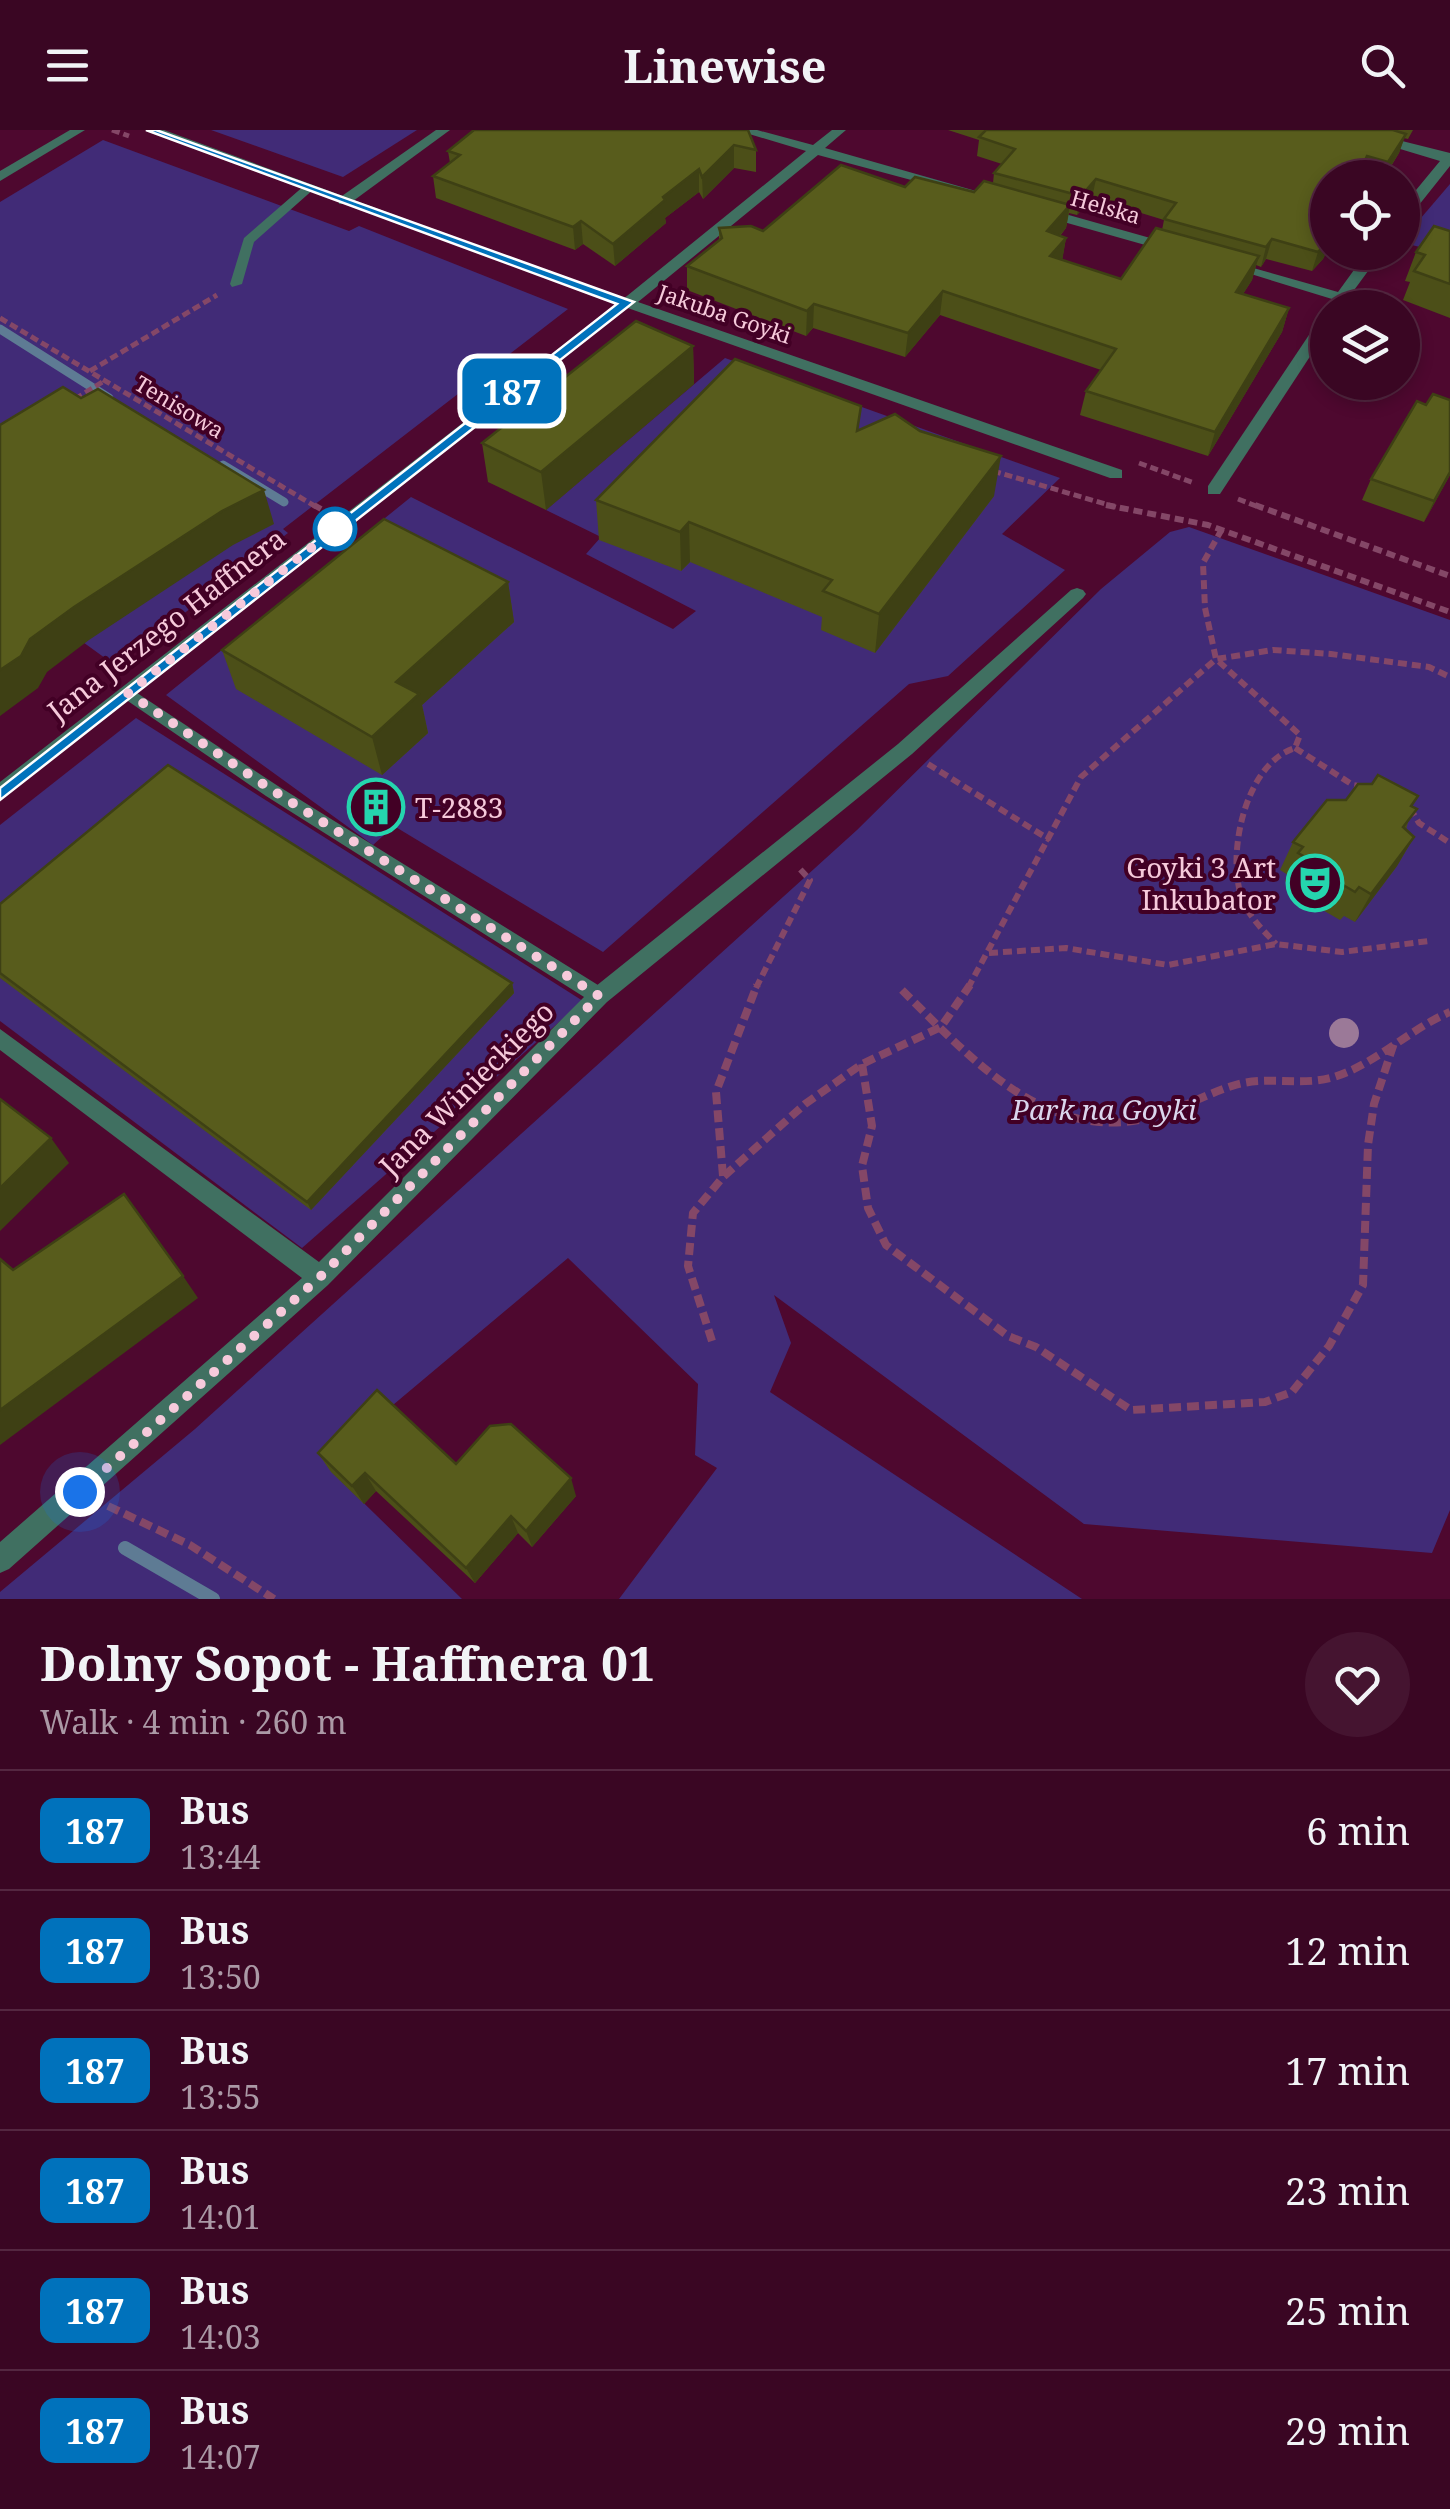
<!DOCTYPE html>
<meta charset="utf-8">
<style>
body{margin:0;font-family:"Noto Serif",serif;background:#451430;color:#f1f3f6;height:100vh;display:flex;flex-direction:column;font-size:38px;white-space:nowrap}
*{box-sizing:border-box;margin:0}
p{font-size:32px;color:#ab99a6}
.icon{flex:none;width:55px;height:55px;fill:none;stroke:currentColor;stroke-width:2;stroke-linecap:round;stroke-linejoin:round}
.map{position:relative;height:1469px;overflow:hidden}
.side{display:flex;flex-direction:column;background:#3a0623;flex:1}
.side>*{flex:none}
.badge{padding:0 20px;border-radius:15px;font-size:35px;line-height:65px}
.fabs{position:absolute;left:1310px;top:30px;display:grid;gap:20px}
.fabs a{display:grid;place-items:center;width:110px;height:110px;border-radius:50%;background:#3a0623;box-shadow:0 5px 15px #0003,0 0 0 2px #542741;font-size:50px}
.you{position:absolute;width:50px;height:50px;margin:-25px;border:8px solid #fff;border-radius:50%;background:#1a73e8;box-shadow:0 0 0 15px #1a73e833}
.map>.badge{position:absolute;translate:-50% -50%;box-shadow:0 0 0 5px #fff}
.round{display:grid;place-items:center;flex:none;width:105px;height:105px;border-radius:52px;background:#451430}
.summary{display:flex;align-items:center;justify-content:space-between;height:170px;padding:0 40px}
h1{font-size:48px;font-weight:700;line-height:75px}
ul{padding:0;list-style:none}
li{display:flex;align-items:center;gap:30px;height:120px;padding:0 40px;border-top:2px solid #542741}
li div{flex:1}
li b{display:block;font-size:38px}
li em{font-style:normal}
li .badge{min-width:110px;font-weight:700;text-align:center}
header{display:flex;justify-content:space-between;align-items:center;height:130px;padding:0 40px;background:#3a0623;font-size:45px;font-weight:700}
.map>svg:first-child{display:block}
</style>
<header><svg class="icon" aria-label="menu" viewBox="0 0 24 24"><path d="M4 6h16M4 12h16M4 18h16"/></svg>Linewise<svg class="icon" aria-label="search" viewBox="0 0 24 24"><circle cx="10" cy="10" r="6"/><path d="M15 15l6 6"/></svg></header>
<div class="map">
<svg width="1450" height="1469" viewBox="0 0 1450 1469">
<rect width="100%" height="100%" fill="#4e082f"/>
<!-- green -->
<g fill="#412b77">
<polygon points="211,0 417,0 343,47"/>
<polygon points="103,10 349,101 359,96 568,179 283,399 288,403 116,536 0,452 0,72"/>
<polygon points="1450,54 1450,124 1403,113 1403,109"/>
<polygon points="725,228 1060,348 1002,404 1065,440 948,546 909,554 603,822 394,696 373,715 166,565 411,367 673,499 696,481 586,424 601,407 546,380"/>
<polygon points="1189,397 1450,490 1450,1380 1432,1423 1084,1394 774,1165 791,1213 770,1262 1082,1469 619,1469 717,1338 695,1325 698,1254 568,1128 387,1280 331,1341 462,1469 0,1469 0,1462 195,1299 857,700 1101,459 1170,402"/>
<polygon points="136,588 583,871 302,1118 0,891 0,695"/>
</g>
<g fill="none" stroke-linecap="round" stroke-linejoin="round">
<!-- stream-far1 -->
<g stroke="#5e7b94" stroke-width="9">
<polyline points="0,199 109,268"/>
<polyline points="223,335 284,372"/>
</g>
<!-- stream -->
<polyline stroke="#5e7b94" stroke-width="14" points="125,1418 213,1469"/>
<!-- path-far2 -->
<g stroke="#844767" stroke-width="5" stroke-dasharray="8 4" stroke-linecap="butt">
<polyline points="112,0 129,6"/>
<polyline points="0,188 318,378"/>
<polyline points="90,241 217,165"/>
<polyline points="75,269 104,251"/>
<polyline points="1139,333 1194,353"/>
<polyline points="993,341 1119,378"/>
<polyline points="1238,369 1261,378"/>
</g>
<!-- path-far1 -->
<g stroke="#844767" stroke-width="6" stroke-dasharray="9 5" stroke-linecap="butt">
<polyline points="314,375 321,379"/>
<polyline points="1106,375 1208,395 1450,482"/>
<polyline points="1255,375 1450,446"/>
<path d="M1222,399L1203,433L1205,478L1216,529L1300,605L1295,618C1247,633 1228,717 1240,762C1245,783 1262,799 1276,814"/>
<polyline points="1295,618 1353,655 1365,657"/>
<polyline points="928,634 1050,710"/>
<polyline points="1410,678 1419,693 1450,713"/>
<polyline points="989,823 1066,818 1168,835 1276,814 1342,822 1429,811"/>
<polyline points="756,858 810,750 799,738"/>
<polyline points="968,858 1081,647 1216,529 1273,520 1331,524 1429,537 1450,547"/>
</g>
<!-- path -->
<g stroke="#844767" stroke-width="8" stroke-dasharray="12 6" stroke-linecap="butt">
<path d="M902,860C966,923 1039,1008 1139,990C1171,984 1201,966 1232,956C1267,944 1303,958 1337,946C1378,932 1410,899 1450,882"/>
<polyline points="862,934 872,996 862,1036 868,1078 886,1115 1008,1206 1036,1217 1131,1280 1265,1272 1292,1262 1329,1216 1363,1155 1368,1015 1374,974 1394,913"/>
<polyline points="723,1046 716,962 757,855"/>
<polyline points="712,1211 688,1136 693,1083 723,1047 805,974 862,934 941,897 970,855"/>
<polyline points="108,1376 190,1415 274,1469"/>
</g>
<!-- service -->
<g fill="#407061" fill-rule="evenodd">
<polygon points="305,55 315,58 254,112 242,154 232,157 230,154 244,108"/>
<polygon points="128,557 278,656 606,860 608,866 606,872 599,874 592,872 266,666 122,567 120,563"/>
</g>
<!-- minor -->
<g fill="#407061" fill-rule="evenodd">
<polygon points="436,0 450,0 349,74 339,74 339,68"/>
<polygon points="736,0 757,0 813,15 832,0 846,0 825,18 1004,69 997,73 818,25 638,172 1122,340 1122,348 1110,348 622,176 622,170 806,21"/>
<polygon points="1337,0 1358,0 1450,23 1450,36 1407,90 1402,91 1402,77 1440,31"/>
<polygon points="1044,78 1175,115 1177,118 1170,122 1039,85 1039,79"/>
<polygon points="1367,122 1382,122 1341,178 1328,178 1332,169 1225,136 1232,132 1338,162"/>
<polygon points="1328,183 1328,199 1220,364 1208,364 1208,356 1321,187"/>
<polygon points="1077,458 1083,460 1086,464 1083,468 912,624 607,872 328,1155 9,1439 0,1443 0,1412 302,1148 0,920 0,899 319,1132 591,860 898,614 1071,460"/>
</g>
<!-- tertiary -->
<g fill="#407061" fill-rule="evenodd">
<polygon points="70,0 85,0 0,51 0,41"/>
<polygon points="146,0 164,0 634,173 0,670 0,652 616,174"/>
</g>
</g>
<!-- trees -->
<circle fill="#9b7998" cx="1344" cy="903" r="15"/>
<!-- wall -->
<g fill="#4c4f18" fill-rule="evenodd">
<polygon points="748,0 756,20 756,42 734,38 703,69 699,62 665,88 666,93 615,136 583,114 575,120 436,68 433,46 450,33 448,21"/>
<path d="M948,0H1413L1408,9L1404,8L1399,23L1384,48H1370L1361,45L1328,48V119L1323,129L1312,141L1266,129L1261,137L1256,135L1252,150L1243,164L1289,178L1282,202L1208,326L1080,285L1086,261L1101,240L940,185L905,227L813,198L806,206L687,160V136L719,110V98L763,101L905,57L974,62L993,53L994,43L1002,34L977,26L979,10ZM1092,68L1164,90L1162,100L1121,149L1062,130L1066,108L1060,106L1066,98L1069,83L1077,85Z"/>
<polygon points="1450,101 1450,188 1403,170 1410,152 1405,151 1416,122"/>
<polygon points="693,216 694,254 546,380 488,352 482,313"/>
<polygon points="1450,270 1450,345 1424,392 1362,370 1371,349 1426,275"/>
<polygon points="859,300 994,366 875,523 821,500 822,487 690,432 681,441 599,410 596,370"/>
<polygon points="508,452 514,492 422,575 428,603 382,645 236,559 222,520"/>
<polygon points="1412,676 1406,700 1414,707 1397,736 1355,792 1344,786 1340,790 1288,760 1290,755 1285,751 1288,745 1280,740 1293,712"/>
<polygon points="0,774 512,853 514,863 311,1080 0,848"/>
<polygon points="318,1323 456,1334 576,1366 532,1417 518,1403 475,1453 376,1361 364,1374 331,1342"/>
</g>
<!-- shaded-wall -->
<g fill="#3e4014">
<polygon points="1406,4 1399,23 1383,48 1388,32"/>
<polygon points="734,15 734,38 703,69 702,47"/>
<polygon points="699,39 699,62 665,88 666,93 615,136 613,114 663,67"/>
<polygon points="1096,49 1092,68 1077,85 1081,66"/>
<polygon points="1070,75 1066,98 1043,125 1047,101"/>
<polygon points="581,91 583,114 575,120 573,97"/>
<polygon points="1066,108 1062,132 1050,126"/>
<polygon points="1272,109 1266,129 1261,137 1266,117"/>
<polygon points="1328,112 1328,119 1323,129 1312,141 1318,122"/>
<polygon points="1259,126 1252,150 1229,186 1236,162"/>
<polygon points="943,161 940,185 905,227 908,203"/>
<polygon points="814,174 813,198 806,206 807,181"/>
<polygon points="1289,178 1282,202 1208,326 1215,302"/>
<polygon points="693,216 694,254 546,380 541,342"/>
<polygon points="1001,326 994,366 875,523 879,484"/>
<polygon points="1450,342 1450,345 1424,392 1434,371"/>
<polygon points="264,360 274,394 233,415 89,510 47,542 38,558 0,586 0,540 30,509 74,477 222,381"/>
<polygon points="689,392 690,432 681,441 680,402"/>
<polygon points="508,452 514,492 422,575 428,603 382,645 372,607 396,552"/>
<polygon points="1414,707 1397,736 1355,792 1371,764"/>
<polygon points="512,853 514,863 311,1080 307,1072"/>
<polygon points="51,1008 69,1033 0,1101 0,1058"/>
<polygon points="183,1146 198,1168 0,1315 0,1280"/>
<polygon points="365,1343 376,1361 364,1374 352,1356"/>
<polygon points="571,1348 576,1366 532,1417 526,1401"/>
<polygon points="511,1386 518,1403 475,1453 466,1438"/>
</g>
<!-- building -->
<g fill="#585c1c" stroke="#3e4014" stroke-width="2.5">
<polygon points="474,0 748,0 756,20 734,15 702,47 699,39 663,67 665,70 613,114 581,91 573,97 433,46 460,25 448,21"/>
<polygon points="986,0 1393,0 1406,4 1388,32 1367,26 1357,48 1328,48 1328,112 1318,122 1272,109 1266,117 1164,89 1176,73 1096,49 1081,66 994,43 1015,19 979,7"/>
<polygon points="841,35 905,57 915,47 974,62 984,51 1070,75 1047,101 1066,108 1050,126 1121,149 1156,98 1259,126 1236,162 1289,178 1215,302 1086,261 1116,219 943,161 908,203 814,174 807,181 687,136 722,108 719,98 751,96 763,101"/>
<polygon points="1434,96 1450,101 1450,154 1414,141 1425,125 1416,122"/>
<polygon points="636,191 693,216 541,342 482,313"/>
<polygon points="735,229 861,276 857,301 895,284 920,301 1001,326 879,484 823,461 832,450 689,392 680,402 596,370"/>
<polygon points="63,257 81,268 98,259 264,360 222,381 74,477 30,509 21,526 0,540 0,295"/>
<polygon points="1433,264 1450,270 1450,342 1434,371 1371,349 1417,271 1426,275"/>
<polygon points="384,389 508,452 396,552 419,564 372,607 222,520"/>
<polygon points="168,635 512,853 307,1072 0,843 0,774"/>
<polygon points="1378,645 1418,666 1411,676 1417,679 1403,697 1414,707 1371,764 1359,757 1355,762 1302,731 1305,727 1298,723 1303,717 1293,712 1327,670 1346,670 1358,654 1372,654"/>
<polygon points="0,969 51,1008 0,1058"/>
<polygon points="124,1064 183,1146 0,1280 0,1129 13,1140"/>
<polygon points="377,1260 456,1334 490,1296 511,1294 571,1348 526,1401 511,1386 466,1438 365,1343 352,1356 318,1323"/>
</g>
<!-- line -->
<polygon fill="#0072bc" stroke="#fff" stroke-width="2.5" points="146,0 156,0 634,172 0,670 0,658 617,174"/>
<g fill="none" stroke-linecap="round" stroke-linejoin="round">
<!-- walk -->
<polyline stroke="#f6cadb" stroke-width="10" stroke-dasharray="0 18" points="80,1362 320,1147 599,866 272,660 128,563 335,399"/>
</g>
<!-- icons -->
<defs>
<g id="building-ring" transform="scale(2.875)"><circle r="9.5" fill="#420025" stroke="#25d5ae" stroke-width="1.5"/><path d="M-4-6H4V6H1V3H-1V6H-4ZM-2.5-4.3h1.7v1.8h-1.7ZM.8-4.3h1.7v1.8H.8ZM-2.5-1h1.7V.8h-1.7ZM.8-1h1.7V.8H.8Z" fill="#25d5ae"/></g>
<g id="theatre-ring" transform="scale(2.875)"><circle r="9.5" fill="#420025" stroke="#25d5ae" stroke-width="1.5"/><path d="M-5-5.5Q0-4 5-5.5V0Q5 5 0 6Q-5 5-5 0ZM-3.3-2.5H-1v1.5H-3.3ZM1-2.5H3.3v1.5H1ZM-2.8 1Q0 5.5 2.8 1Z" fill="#25d5ae"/></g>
</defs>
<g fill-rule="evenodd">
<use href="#building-ring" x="376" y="677"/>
<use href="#theatre-ring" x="1315" y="753"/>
</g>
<!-- markers -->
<circle fill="#fff" stroke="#0072bc" stroke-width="5" cx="335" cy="399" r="20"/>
<g text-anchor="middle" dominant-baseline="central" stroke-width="8" stroke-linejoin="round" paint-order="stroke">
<!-- far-street labels -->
<g font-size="22" fill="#f6cadb" stroke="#420025">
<text transform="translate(1106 76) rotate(16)">Helska</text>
<text transform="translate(725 183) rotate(19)">Jakuba Goyki</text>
<text transform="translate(180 276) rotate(31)">Tenisowa</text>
</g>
<!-- street labels -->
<g font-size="28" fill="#f6cadb" stroke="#420025">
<text transform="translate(166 494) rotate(-38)">Jana Jerzego Haffnera</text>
<text transform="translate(466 958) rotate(-45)">Jana Winieckiego</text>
</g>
<!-- poi labels -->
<g font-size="28" fill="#f6cadb" stroke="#420025" text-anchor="start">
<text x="415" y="677">T-2883</text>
<text x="1276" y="737" text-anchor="end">Goyki 3 Art<tspan x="1276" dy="32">Inkubator</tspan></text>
</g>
<!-- park labels -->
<g font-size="28" font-style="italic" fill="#dad6ed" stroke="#420025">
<text x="1104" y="979">Park na Goyki</text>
</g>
</g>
</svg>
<div class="fabs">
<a><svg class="icon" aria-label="locate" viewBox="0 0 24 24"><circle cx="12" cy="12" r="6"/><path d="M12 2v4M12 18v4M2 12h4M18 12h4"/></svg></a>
<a><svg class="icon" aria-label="layers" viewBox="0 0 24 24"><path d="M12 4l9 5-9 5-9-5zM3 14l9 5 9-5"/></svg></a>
</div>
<div class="you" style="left:80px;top:1362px"></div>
<b class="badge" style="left:512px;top:261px;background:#0072bc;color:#fff">187</b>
</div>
<section class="side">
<div class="summary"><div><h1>Dolny Sopot - Haffnera 01</h1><p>Walk · 4 min · 260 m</p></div><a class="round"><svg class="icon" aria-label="heart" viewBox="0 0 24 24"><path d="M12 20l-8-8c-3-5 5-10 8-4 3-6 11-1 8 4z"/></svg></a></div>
<ul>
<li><span class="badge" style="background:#0072bc;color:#fff">187</span><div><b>Bus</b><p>13:44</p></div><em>6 min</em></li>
<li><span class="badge" style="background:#0072bc;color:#fff">187</span><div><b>Bus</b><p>13:50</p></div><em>12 min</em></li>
<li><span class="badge" style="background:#0072bc;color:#fff">187</span><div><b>Bus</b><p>13:55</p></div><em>17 min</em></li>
<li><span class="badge" style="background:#0072bc;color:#fff">187</span><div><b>Bus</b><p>14:01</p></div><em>23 min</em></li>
<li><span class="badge" style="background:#0072bc;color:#fff">187</span><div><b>Bus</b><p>14:03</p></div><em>25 min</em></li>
<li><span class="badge" style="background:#0072bc;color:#fff">187</span><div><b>Bus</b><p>14:07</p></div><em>29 min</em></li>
</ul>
</section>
